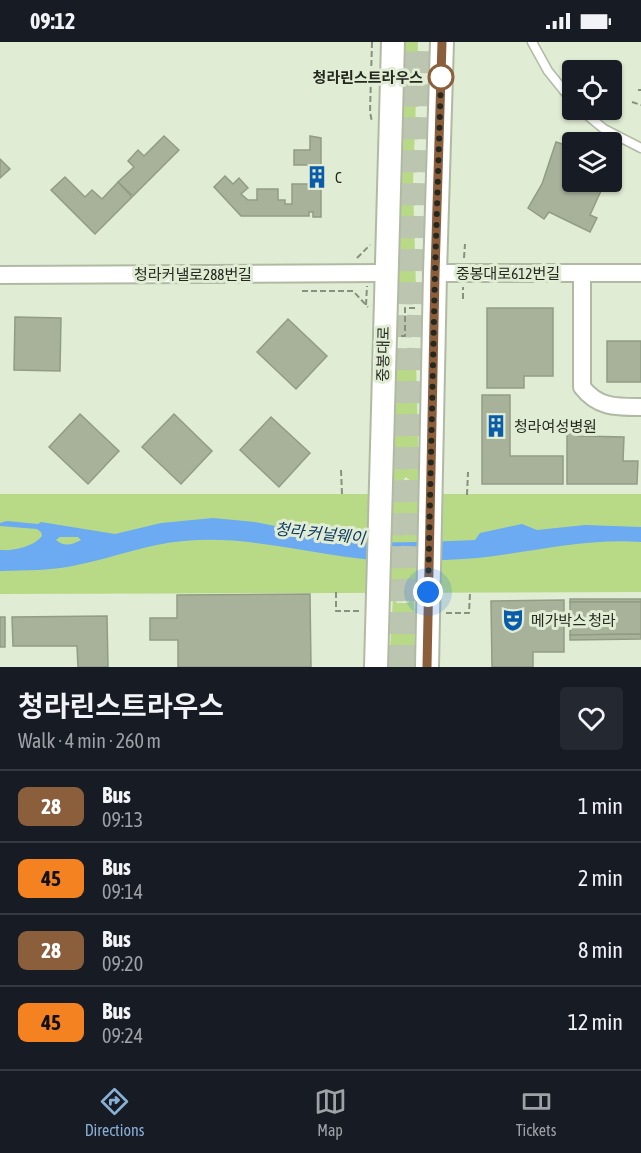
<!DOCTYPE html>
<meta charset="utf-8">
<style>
body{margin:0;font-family:"Asap Condensed","Noto Sans KR",sans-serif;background:#242831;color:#f1f3f6;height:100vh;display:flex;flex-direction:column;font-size:22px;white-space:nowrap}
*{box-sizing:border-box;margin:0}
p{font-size:20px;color:#9ea1a6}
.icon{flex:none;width:33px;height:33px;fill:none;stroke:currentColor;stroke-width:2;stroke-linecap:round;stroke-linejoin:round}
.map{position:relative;height:625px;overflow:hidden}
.panel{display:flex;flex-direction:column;background:#171b24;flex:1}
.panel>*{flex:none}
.badge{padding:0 12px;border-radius:9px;font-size:21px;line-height:39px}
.fabs{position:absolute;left:562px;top:18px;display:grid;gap:12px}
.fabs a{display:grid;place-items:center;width:60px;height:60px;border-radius:6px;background:#171b24;box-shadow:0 2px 4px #0004;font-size:30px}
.you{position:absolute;width:30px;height:30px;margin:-15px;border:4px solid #fff;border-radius:50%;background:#1a73e8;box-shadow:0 0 0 9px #1a73e833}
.map>.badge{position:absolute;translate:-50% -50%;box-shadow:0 0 0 3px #fff}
.round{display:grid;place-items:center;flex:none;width:63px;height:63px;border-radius:6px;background:#242831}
.headline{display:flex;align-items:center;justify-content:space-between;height:102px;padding:0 18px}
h1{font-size:28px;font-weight:700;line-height:45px}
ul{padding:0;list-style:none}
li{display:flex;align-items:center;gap:18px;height:72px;padding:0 18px;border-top:2px solid #363941}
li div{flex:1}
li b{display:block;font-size:22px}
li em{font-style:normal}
li .badge{min-width:66px;font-weight:700;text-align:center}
.status{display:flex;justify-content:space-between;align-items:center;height:42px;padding:0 30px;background:#171b24;direction:ltr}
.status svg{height:16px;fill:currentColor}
.menu{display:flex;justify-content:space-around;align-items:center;height:84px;border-top:2px solid #363941;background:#171b24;font-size:16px;color:#9ea1a6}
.menu a{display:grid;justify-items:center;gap:3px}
.menu .on{color:#88afd4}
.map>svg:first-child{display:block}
</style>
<div class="status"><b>09:12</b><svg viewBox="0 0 49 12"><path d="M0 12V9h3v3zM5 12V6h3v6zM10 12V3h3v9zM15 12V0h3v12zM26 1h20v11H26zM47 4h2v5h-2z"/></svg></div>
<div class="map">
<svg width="641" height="625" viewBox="0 0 641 625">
<rect width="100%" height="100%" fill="#e1ecd4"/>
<!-- green -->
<g fill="#b8da87">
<polygon points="404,0 418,0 413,142 416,246 396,246"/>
<polygon points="393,312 416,312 419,446 406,435 394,448"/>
<polygon points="0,452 641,452 641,550 0,552"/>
<polygon points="414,552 415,625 389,625 393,555 397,561 408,561"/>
</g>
<!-- water -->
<path fill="#6caaf2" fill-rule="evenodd" d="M213,476L255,480L320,493L324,499C375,502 425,500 475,498L480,491L522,482L537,488L585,483L641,485V500C586,496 533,510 478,516C453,518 426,519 401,519C327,519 258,492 184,499C147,502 113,516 77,523C52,529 26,528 0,529V508C14,509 33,505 42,494L41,490L37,487L0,484V481L7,479L38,482L41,480L115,492L161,481ZM60,495H78L81,498C72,503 64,505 56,498Z"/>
<!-- building -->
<g fill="#a8b29b" stroke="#929c85" stroke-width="1.5">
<polygon points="164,94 179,108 133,154 118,140 134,125 128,119 138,108 144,114"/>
<polygon points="310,94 321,96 321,175 313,175 313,170 309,170 309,174 241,174 214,145 225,134 233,142 239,136 248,146 241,152 248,158 257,158 257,147 278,147 278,158 285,158 285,162 292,162 292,142 309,142 309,140 312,140 312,132 309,132 309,123 294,123 294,108 310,108"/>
<polygon points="556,100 572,105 573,140 605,140 590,173 597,176 590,190 549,170 544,177 528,166 542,142"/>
<polygon points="612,112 617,115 612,126"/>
<polygon points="0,117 10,127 0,136"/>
<polygon points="65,135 85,155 92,148 102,157 118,140 132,155 95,192 51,148"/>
<polygon points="487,266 553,266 553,334 524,334 524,346 487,346"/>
<polygon points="15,275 61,276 60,329 14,328"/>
<polygon points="288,277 327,314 296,347 257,310"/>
<rect x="607" y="299" width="34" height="41"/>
<polygon points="482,353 510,353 510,414 563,414 563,442 482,442"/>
<polygon points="80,372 119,409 88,442 49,405"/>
<polygon points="174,372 212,409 181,442 142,405"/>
<polygon points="271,375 310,411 279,445 240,408"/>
<polygon points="567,390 578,390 578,394 624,395 623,419 638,419 637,442 567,442"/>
<polygon points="310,552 311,625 178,625 178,598 150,598 150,576 177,576 177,553"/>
<rect x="570" y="557" width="71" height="3"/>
<polygon points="564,558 564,610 533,610 533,625 492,625 491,559"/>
<polygon points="570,560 641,560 641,592 570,593"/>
<polygon points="107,574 108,625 78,625 77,604 13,604 12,575"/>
<rect x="0" y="575" width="5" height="30"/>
<polygon points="641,592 641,597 570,598 570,593"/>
</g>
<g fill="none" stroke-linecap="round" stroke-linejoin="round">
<!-- secondary-tunnel -->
<g stroke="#bbc5b0" stroke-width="22" stroke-dasharray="22 11" stroke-linecap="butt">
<polyline points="390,625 410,0"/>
<polyline points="408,625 427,0"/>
</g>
<!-- service casing -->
<g stroke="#b0baa3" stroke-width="11">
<g id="service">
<polyline points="532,0 548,29 573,60"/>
<polyline points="581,68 604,87 641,106"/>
</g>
</g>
<!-- minor casing -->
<g stroke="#b0baa3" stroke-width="20">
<g id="minor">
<polyline points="435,231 641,231"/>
<path d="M582,231V345C598,366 617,365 641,365"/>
<polyline points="0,233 385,231"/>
</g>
</g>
<!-- secondary casing -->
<g stroke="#b0baa3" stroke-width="26">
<g id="secondary">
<polyline points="376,625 393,0"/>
<polyline points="427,625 435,231 442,0"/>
</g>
</g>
<!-- path -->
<g stroke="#88907f" stroke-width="2" stroke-dasharray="6 3" stroke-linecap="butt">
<polyline points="372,0 370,70 372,80"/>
<polyline points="638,48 641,48"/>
<polyline points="632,60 641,63"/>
<polyline points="357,216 370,203"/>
<polyline points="464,216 465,202"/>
<polyline points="302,249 353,249 368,265"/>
<polyline points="463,257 463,245"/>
<polyline points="366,263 367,244"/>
<polyline points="401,294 405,294 405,266 416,266"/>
<polyline points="341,428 342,452"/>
<polyline points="467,453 468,430"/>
<polyline points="336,550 336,569 359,569"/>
<polyline points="446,571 469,571 470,551"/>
</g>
<!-- service -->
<use href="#service" stroke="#fff" stroke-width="8"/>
<!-- minor -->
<use href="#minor" stroke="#fff" stroke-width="16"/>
<!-- secondary -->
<use href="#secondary" stroke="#fff" stroke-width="22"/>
</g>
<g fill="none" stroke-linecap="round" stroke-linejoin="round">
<!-- line casing -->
<g stroke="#fff" stroke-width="14">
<polyline id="line" points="427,625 435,231 442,0"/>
</g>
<!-- line -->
<use href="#line" stroke="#8b5e3c" stroke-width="9"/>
<!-- walk -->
<polyline stroke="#24281f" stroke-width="6" stroke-dasharray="0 10.8" points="428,550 435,231 441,35"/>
</g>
<!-- icons -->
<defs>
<g id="building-bare" transform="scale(1.8)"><path d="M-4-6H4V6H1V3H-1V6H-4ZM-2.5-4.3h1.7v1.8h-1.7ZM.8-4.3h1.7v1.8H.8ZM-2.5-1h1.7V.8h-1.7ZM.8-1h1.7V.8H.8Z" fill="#085caa" stroke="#e1ecd4" stroke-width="2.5" paint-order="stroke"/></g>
<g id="theatre-bare" transform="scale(1.8)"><path d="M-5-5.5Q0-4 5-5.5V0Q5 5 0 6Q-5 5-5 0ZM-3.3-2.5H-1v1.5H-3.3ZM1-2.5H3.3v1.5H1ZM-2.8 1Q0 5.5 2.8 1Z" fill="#085caa" stroke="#e1ecd4" stroke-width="2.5" paint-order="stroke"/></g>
</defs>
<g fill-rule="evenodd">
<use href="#building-bare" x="317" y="135"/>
<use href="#building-bare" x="496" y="384"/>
<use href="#theatre-bare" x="513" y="578"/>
</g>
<!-- markers -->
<circle fill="#fff" stroke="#8b5e3c" stroke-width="3" cx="441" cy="35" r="12"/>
<g text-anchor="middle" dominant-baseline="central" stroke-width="6" stroke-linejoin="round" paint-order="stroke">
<!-- stop labels -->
<g font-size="15" font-weight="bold" fill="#24281f" stroke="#e1ecd4" text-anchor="end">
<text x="423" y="35">청라린스트라우스</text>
</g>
<!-- poi labels -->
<g font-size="15" fill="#24281f" stroke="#e1ecd4" text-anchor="start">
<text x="335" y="135">C</text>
<text x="514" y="384">청라여성병원</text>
<text x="531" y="578">메가박스 청라</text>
</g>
<!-- street labels -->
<g font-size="15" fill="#24281f" stroke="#e1ecd4">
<text x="508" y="231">중봉대로612번길</text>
<text x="193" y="232">청라커낼로288번길</text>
<text transform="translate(383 312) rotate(-89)">중봉대로</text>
</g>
<!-- water labels -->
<g font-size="16" font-style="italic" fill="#0c3865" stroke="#e1ecd4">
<text transform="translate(320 491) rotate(6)">청라 커널웨이</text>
</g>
</g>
</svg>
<div class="fabs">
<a><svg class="icon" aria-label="locate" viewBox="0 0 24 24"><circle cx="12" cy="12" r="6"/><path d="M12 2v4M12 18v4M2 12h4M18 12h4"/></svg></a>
<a><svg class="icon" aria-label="layers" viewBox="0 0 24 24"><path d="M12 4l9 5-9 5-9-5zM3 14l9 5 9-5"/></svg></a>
</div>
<div class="you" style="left:428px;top:550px"></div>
</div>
<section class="panel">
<div class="headline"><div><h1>청라린스트라우스</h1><p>Walk · 4 min · 260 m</p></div><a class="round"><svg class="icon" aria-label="heart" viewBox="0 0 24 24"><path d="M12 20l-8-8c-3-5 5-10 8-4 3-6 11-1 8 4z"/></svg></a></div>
<ul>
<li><span class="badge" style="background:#8b5e3c;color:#fff">28</span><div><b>Bus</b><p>09:13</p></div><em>1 min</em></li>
<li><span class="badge" style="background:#f58220;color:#111">45</span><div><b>Bus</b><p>09:14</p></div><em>2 min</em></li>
<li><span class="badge" style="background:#8b5e3c;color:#fff">28</span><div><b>Bus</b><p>09:20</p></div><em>8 min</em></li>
<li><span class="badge" style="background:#f58220;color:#111">45</span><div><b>Bus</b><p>09:24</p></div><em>12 min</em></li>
</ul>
</section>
<nav class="menu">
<a class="on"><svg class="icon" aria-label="directions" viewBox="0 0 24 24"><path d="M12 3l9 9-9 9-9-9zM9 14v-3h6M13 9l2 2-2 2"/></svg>Directions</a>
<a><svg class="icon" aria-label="map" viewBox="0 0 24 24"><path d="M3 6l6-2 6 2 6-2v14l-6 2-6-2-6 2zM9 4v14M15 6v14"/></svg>Map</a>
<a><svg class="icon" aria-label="tickets" viewBox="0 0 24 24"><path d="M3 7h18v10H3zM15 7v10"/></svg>Tickets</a>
</nav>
